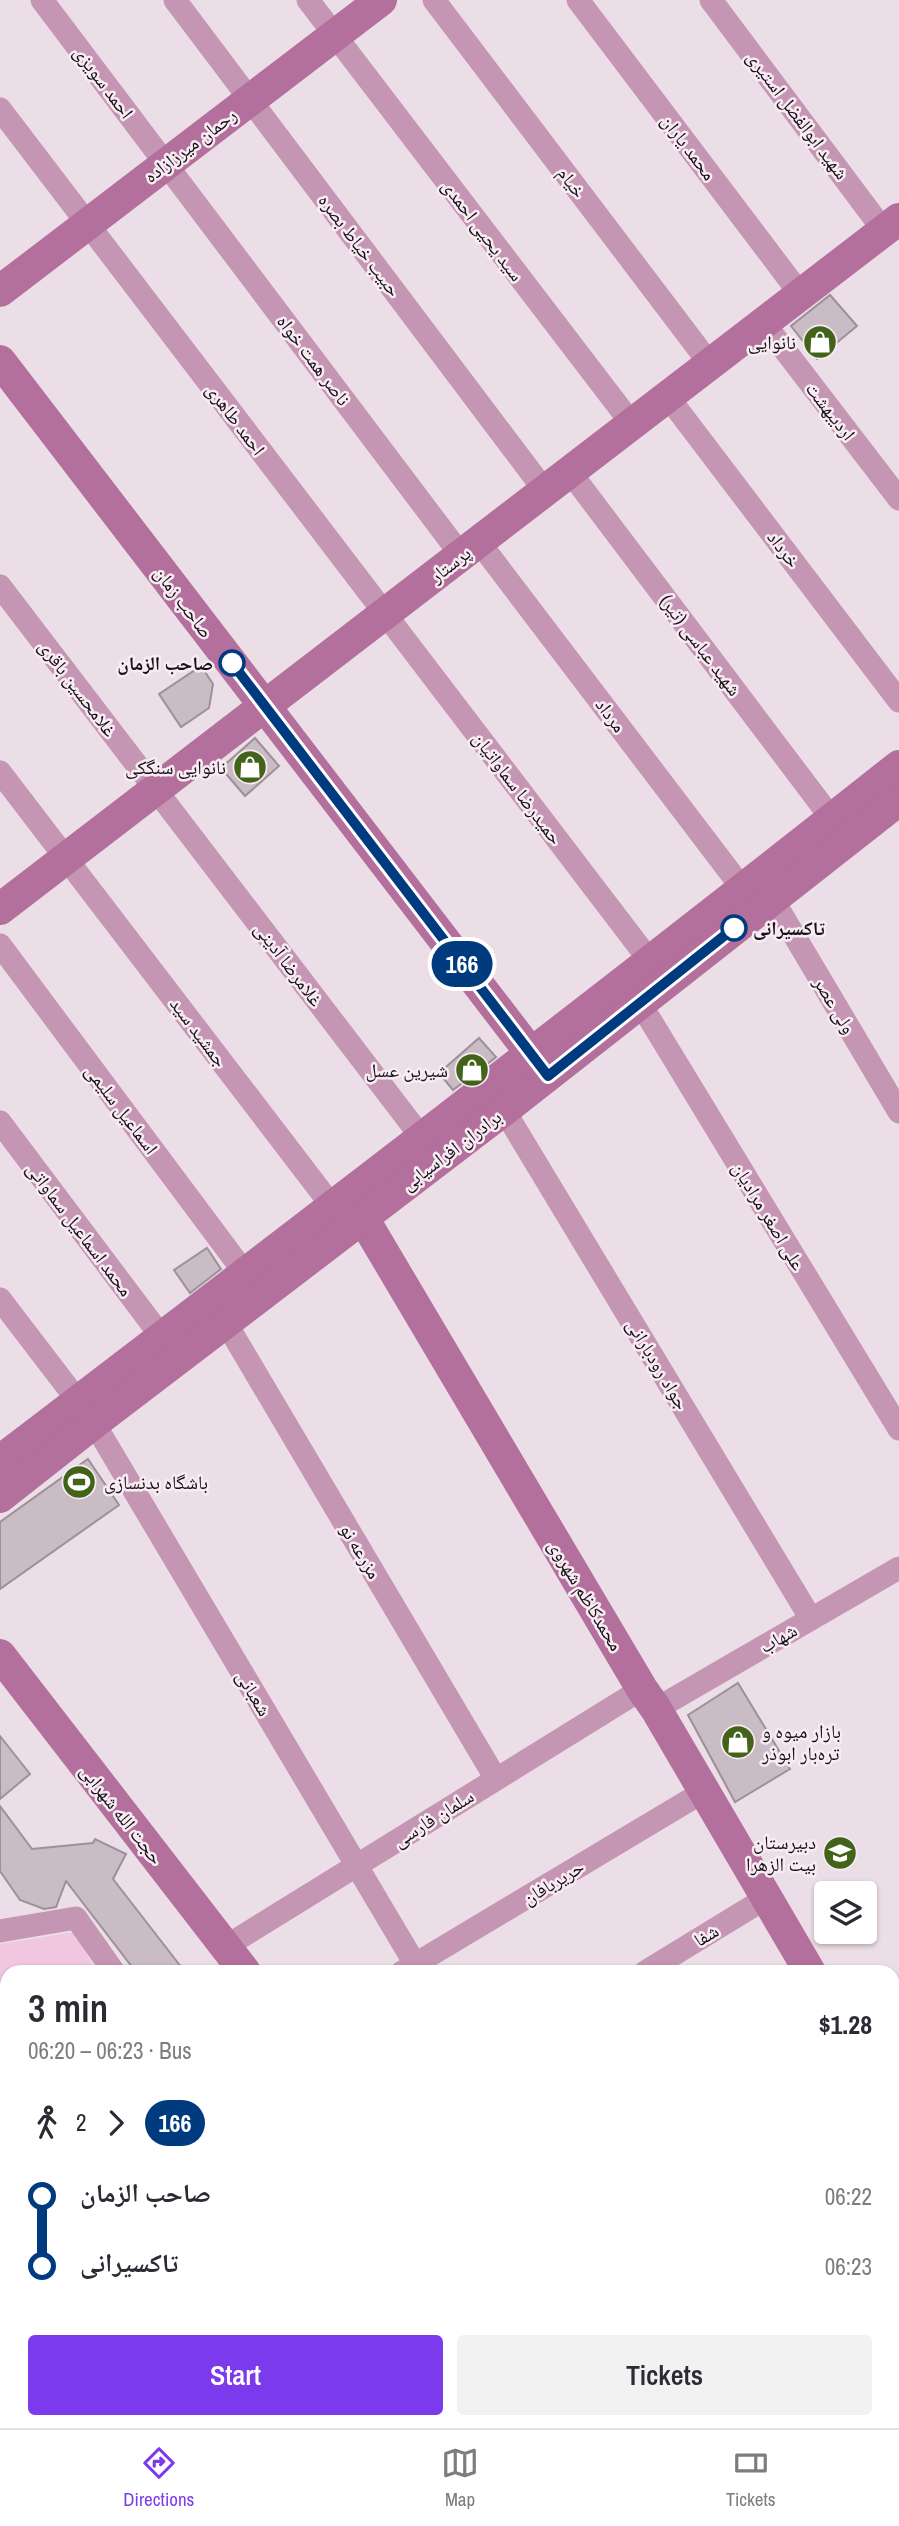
<!DOCTYPE html>
<meta charset="utf-8">
<style>
body{margin:0;font-family:"Archivo Narrow","Noto Naskh Arabic",sans-serif;background:#f2f2f3;color:#2b2b33;height:100vh;display:flex;flex-direction:column;font-size:26px;white-space:nowrap}
*{box-sizing:border-box;margin:0}
p{font-size:23px;color:#7c7c81}
.icon{flex:none;width:38px;height:38px;fill:none;stroke:currentColor;stroke-width:2;stroke-linecap:round;stroke-linejoin:round}
.map{position:relative;flex:1;overflow:hidden}
.panel{position:absolute;left:0px;top:1965px;width:900px;height:464px;display:flex;flex-direction:column;background:#fff;border-radius:21px 21px 0 0;box-shadow:0 2px 5px #0004}
.panel>*{flex:none}
.badge{padding:0 14px;border-radius:23px;font-size:24px;line-height:46px}
.controls{position:absolute;left:814px;top:1881px;display:grid;gap:14px}
.controls a{display:grid;place-items:center;width:63px;height:63px;border-radius:7px;background:#fff;box-shadow:0 2px 5px #0004;font-size:35px}
.map>.badge{position:absolute;translate:-50% -50%;box-shadow:0 0 0 4px #fff}
.legs{display:flex;align-items:center;gap:10px;height:77px;padding:0 28px;font-size:23px}
.legs p{margin-inline-start:auto}
.headline{display:flex;align-items:center;justify-content:space-between;height:119px;padding:0 28px}
h1{font-size:38px;font-weight:600;line-height:52px}
.cta{display:flex;gap:14px;margin-top:auto;padding:14px 28px}
.cta a{flex:1;height:80px;border-radius:7px;background:#7c3aed;color:#fff;font-size:28px;font-weight:600;line-height:80px;text-align:center}
.cta a+a{background:#f2f2f3;color:#2b2b33}
ul{padding:0 28px;list-style:none}
li{display:flex;align-items:center;gap:24px;height:70px;font-size:26px}
li i{display:grid;place-items:center;width:10px;height:100%;margin:0 9px;background:currentColor}
li i::after{content:'';width:18px;height:18px;margin:-9px;border:5px solid;border-radius:50%;background:#fff}
li p{margin-inline-start:auto}
li:first-child i{background:linear-gradient(#0000 50%,currentColor 0)}
li:last-child i{background:linear-gradient(currentColor 50%,#0000 0)}
.tabs{display:flex;justify-content:space-around;align-items:center;height:98px;border-top:2px solid #e1e1e2;background:#fff;font-size:19px;color:#7c7c81}
.tabs a{display:grid;justify-items:center;gap:4px}
.tabs .on{color:#7c3aed}
.map>svg:first-child{display:block}
</style>
<div class="map">
<svg width="899" height="2428" viewBox="0 0 899 2428">
<rect width="100%" height="100%" fill="#ecdee6"/>
<!-- green -->
<polygon fill="#f1c6e0" points="75,1932 96,1972 7,1972 7,2111 0,2103 0,1944"/>
<!-- building -->
<g fill="#cabcc4" stroke="#9d9098" stroke-width="2">
<polygon points="830,295 857,326 817,359 791,326"/>
<polygon points="201,666 213,684 209,708 181,727 159,694"/>
<polygon points="255,738 279,766 245,796 221,768"/>
<polygon points="479,1038 496,1057 453,1090 439,1073"/>
<polygon points="207,1248 221,1269 190,1293 174,1270"/>
<polygon points="88,1459 119,1505 0,1589 0,1522"/>
<polygon points="738,1683 790,1769 735,1802 688,1715"/>
<polygon points="0,1736 30,1774 0,1799"/>
<polygon points="0,1806 32,1849 93,1843 95,1839 126,1854 113,1879 185,1972 136,1972 66,1881 56,1907 44,1909 20,1900 0,1871"/>
</g>
<g fill="none" stroke-linecap="round" stroke-linejoin="round">
<!-- path -->
<g stroke="#a59ba1" stroke-width="3.5" stroke-dasharray="2 5" stroke-linecap="butt">
<polyline points="0,2123 7,2132"/>
<polyline points="153,2422 156,2428"/>
<polyline points="210,2422 214,2428"/>
</g>
<!-- street -->
<g stroke="#c596b4" stroke-width="23">
<polyline points="42,0 461,555"/>
<polyline points="175,0 545,491"/>
<polyline points="308,0 632,424"/>
<polyline points="434,0 710,364"/>
<polyline points="578,0 801,295"/>
<polyline points="711,0 884,231"/>
<polyline points="0,109 650,961"/>
<polyline points="764,323 899,499"/>
<polyline points="668,397 899,701"/>
<polyline points="570,472 832,819"/>
<polyline points="479,542 742,888"/>
<polyline points="0,586 422,1138"/>
<polyline points="0,772 332,1206"/>
<polyline points="772,898 899,1112"/>
<polyline points="0,945 244,1272"/>
<polyline points="640,1003 899,1429"/>
<polyline points="504,1110 811,1619"/>
<polyline points="0,1122 161,1336"/>
<polyline points="0,1299 78,1401"/>
<polyline points="226,1323 496,1779"/>
<polyline points="94,1423 415,1964"/>
<polyline points="656,1709 899,1568"/>
<polyline points="0,1931 76,1918 114,1972"/>
<polyline points="225,1947 642,1689"/>
<polyline points="402,1972 703,1792"/>
<polyline points="645,1972 766,1898"/>
<polyline points="892,2032 899,2029"/>
<polyline points="331,2422 335,2428"/>
<polyline points="513,2422 517,2428"/>
<polyline points="880,2422 883,2428"/>
</g>
<!-- secondary -->
<g stroke="#b3709c" stroke-width="32">
<polyline points="0,291 381,0"/>
<polyline points="0,361 543,1069"/>
<polyline points="0,909 899,219"/>
<polyline points="363,1218 642,1689 656,1709 810,1972"/>
<path d="M0,1461C301,1231 602,1001 899,766"/>
<polyline points="0,1497 94,1423 504,1110 899,800"/>
<polyline points="0,1655 245,1972"/>
<polyline points="892,2111 899,2122"/>
<polyline points="0,2173 7,2182"/>
<polyline points="689,2422 692,2428"/>
<polyline points="105,2428 108,2422"/>
</g>
</g>
<g fill="none" stroke-linecap="round" stroke-linejoin="round">
<!-- line-1 casing -->
<g stroke="#fff" stroke-width="16">
<polyline id="line-1" points="232,663 548,1076 734,928"/>
</g>
<!-- line-1 -->
<use href="#line-1" stroke="#003b80" stroke-width="10"/>
</g>
<!-- icons -->
<defs>
<g id="shop-disc" transform="scale(1.75)"><circle r="9.5" fill="#42641a" stroke="#f9ebf4"/><path d="M-5-2.5h2.3a2.7 3.5 0 0 1 5.4 0H5L5.5 6h-11ZM-1.5-2.5h3a1.5 2.3 0 0 0-3 0Z" fill="#fff"/></g>
<g id="stadium-disc" transform="scale(1.75)"><circle r="9.5" fill="#42641a" stroke="#f9ebf4"/><path d="M0-5a6.5 5 0 1 0 0 10a6.5 5 0 1 0 0-10ZM-3.5-1.8h7v3.6h-7Z" fill="#fff"/></g>
<g id="school-disc" transform="scale(1.75)"><circle r="9.5" fill="#42641a" stroke="#f9ebf4"/><path d="M0-5L7-2L0 1L-7-2ZM-4 1L0 2.5L4 1V4Q0 6-4 4Z" fill="#fff"/></g>
</defs>
<g fill-rule="evenodd">
<use href="#shop-disc" x="820" y="342"/>
<use href="#shop-disc" x="250" y="767"/>
<use href="#shop-disc" x="472" y="1070"/>
<use href="#stadium-disc" x="79" y="1482"/>
<use href="#shop-disc" x="738" y="1742"/>
<use href="#school-disc" x="840" y="1853"/>
</g>
<!-- markers -->
<g fill="#fff" stroke="#003b80" stroke-width="3.5">
<circle cx="232" cy="663" r="12"/>
<circle cx="734" cy="928" r="12"/>
</g>
<g text-anchor="middle" dominant-baseline="central" stroke-width="5" stroke-linejoin="round" paint-order="stroke">
<!-- street labels -->
<g font-size="19" fill="#151114" stroke="#f9ebf4">
<text transform="translate(104 82) rotate(53)">احمد سویزی</text>
<text transform="translate(798 115) rotate(53)">شهید ابوالفضل استیری</text>
<text transform="translate(190 145) rotate(-37)">رحمان میرزازاده</text>
<text transform="translate(689 147) rotate(53)">محمد یاران</text>
<text transform="translate(572 182) rotate(53)">خیام</text>
<text transform="translate(483 230) rotate(53)">سید یحیی احمدی</text>
<text transform="translate(360 245) rotate(53)">حبیب خیاط بصره</text>
<text transform="translate(314 360) rotate(53)">ناصر همت خواه</text>
<text transform="translate(831 411) rotate(52)">اردیبهشت</text>
<text transform="translate(236 419) rotate(53)">احمد طاهری</text>
<text transform="translate(784 549) rotate(53)">خرداد</text>
<text transform="translate(450 564) rotate(-38)">پرستار</text>
<text transform="translate(184 602) rotate(53)">صاحب زمان</text>
<text transform="translate(701 645) rotate(53)">شهید عباسی (تیر)</text>
<text transform="translate(78 688) rotate(53)">غلامحسین باقری</text>
<text transform="translate(611 715) rotate(53)">مرداد</text>
<text transform="translate(518 788) rotate(53)">حمیدرضا سماواتیان</text>
<text transform="translate(289 964) rotate(53)">غلامرضا آدینی</text>
<text transform="translate(835 1005) rotate(59)">ولی عصر</text>
<text transform="translate(199 1032) rotate(53)">جمشید سید</text>
<text transform="translate(122 1109) rotate(53)">اسماعیل سلیمی</text>
<text transform="translate(451 1150) rotate(-37)">برادران افراسیابی</text>
<text transform="translate(769 1216) rotate(59)">علی اصغر مرادیان</text>
<text transform="translate(80 1229) rotate(53)">محمد اسماعیل سماواتی</text>
<text transform="translate(658 1364) rotate(59)">جواد رودبارانی</text>
<text transform="translate(361 1551) rotate(59)">مزرعه نو</text>
<text transform="translate(586 1595) rotate(59)">محمدکاظم شهروی</text>
<text transform="translate(778 1638) rotate(-30)">شهاب</text>
<text transform="translate(254 1693) rotate(59)">شعبانی</text>
<text transform="translate(122 1814) rotate(52)">حجت الله شهرابی</text>
<text transform="translate(433 1818) rotate(-32)">سلمان فارسی</text>
<text transform="translate(553 1882) rotate(-31)">حریربافان</text>
<text transform="translate(706 1935) rotate(-31)">شفا</text>
</g>
<!-- poi labels -->
<g font-size="19" fill="#151114" stroke="#f9ebf4" text-anchor="end">
<text x="796" y="342">نانوایی</text>
<text x="226" y="767">نانوایی سنگکی</text>
<text x="448" y="1070">شیرین عسل</text>
<text x="104" y="1482" text-anchor="start">باشگاه بدنسازی</text>
<text x="762" y="1731" text-anchor="start">بازار میوه و<tspan x="762" dy="22">تره‌بار ابوذر</tspan></text>
<text x="816" y="1842">دبیرستان<tspan x="816" dy="22">بیت الزهرا</tspan></text>
</g>
<!-- stop labels -->
<g font-size="19" font-weight="bold" fill="#151114" stroke="#f9ebf4" text-anchor="end">
<text x="213" y="663">صاحب الزمان</text>
<text x="753" y="928" text-anchor="start">تاکسیرانی</text>
</g>
</g>
</svg>
<div class="controls">
<a><svg class="icon" aria-label="layers" viewBox="0 0 24 24"><path d="M12 4l9 5-9 5-9-5zM3 14l9 5 9-5"/></svg></a>
</div>
<b class="badge" style="left:462px;top:964px;background:#003b80;color:#fff">166</b>
<section class="panel">
<div class="headline"><div><h1>3 min</h1><p>06:20 – 06:23 · Bus</p></div><b>$1.28</b></div>
<div class="legs"><svg class="icon" aria-label="walk" viewBox="0 0 24 24"><circle cx="13" cy="4" r="2"/><path d="M13 8l-2 6 4 7M11 14l-3 7M7 12l3-4h3l4 4"/></svg>2<svg class="icon" aria-label="forward" viewBox="0 0 24 24"><path d="M9 5l7 7-7 7"/></svg><b class="badge" style="background:#003b80;color:#fff">166</b></div>
<ul>
<li><i style="color:#003b80"></i><b>صاحب الزمان</b><p>06:22</p></li>
<li><i style="color:#003b80"></i><b>تاکسیرانی</b><p>06:23</p></li>
</ul>
<div class="cta"><a>Start</a><a>Tickets</a></div>
</section>
</div>
<nav class="tabs">
<a class="on"><svg class="icon" aria-label="directions" viewBox="0 0 24 24"><path d="M12 3l9 9-9 9-9-9zM9 14v-3h6M13 9l2 2-2 2"/></svg>Directions</a>
<a><svg class="icon" aria-label="map" viewBox="0 0 24 24"><path d="M3 6l6-2 6 2 6-2v14l-6 2-6-2-6 2zM9 4v14M15 6v14"/></svg>Map</a>
<a><svg class="icon" aria-label="tickets" viewBox="0 0 24 24"><path d="M3 7h18v10H3zM15 7v10"/></svg>Tickets</a>
</nav>
